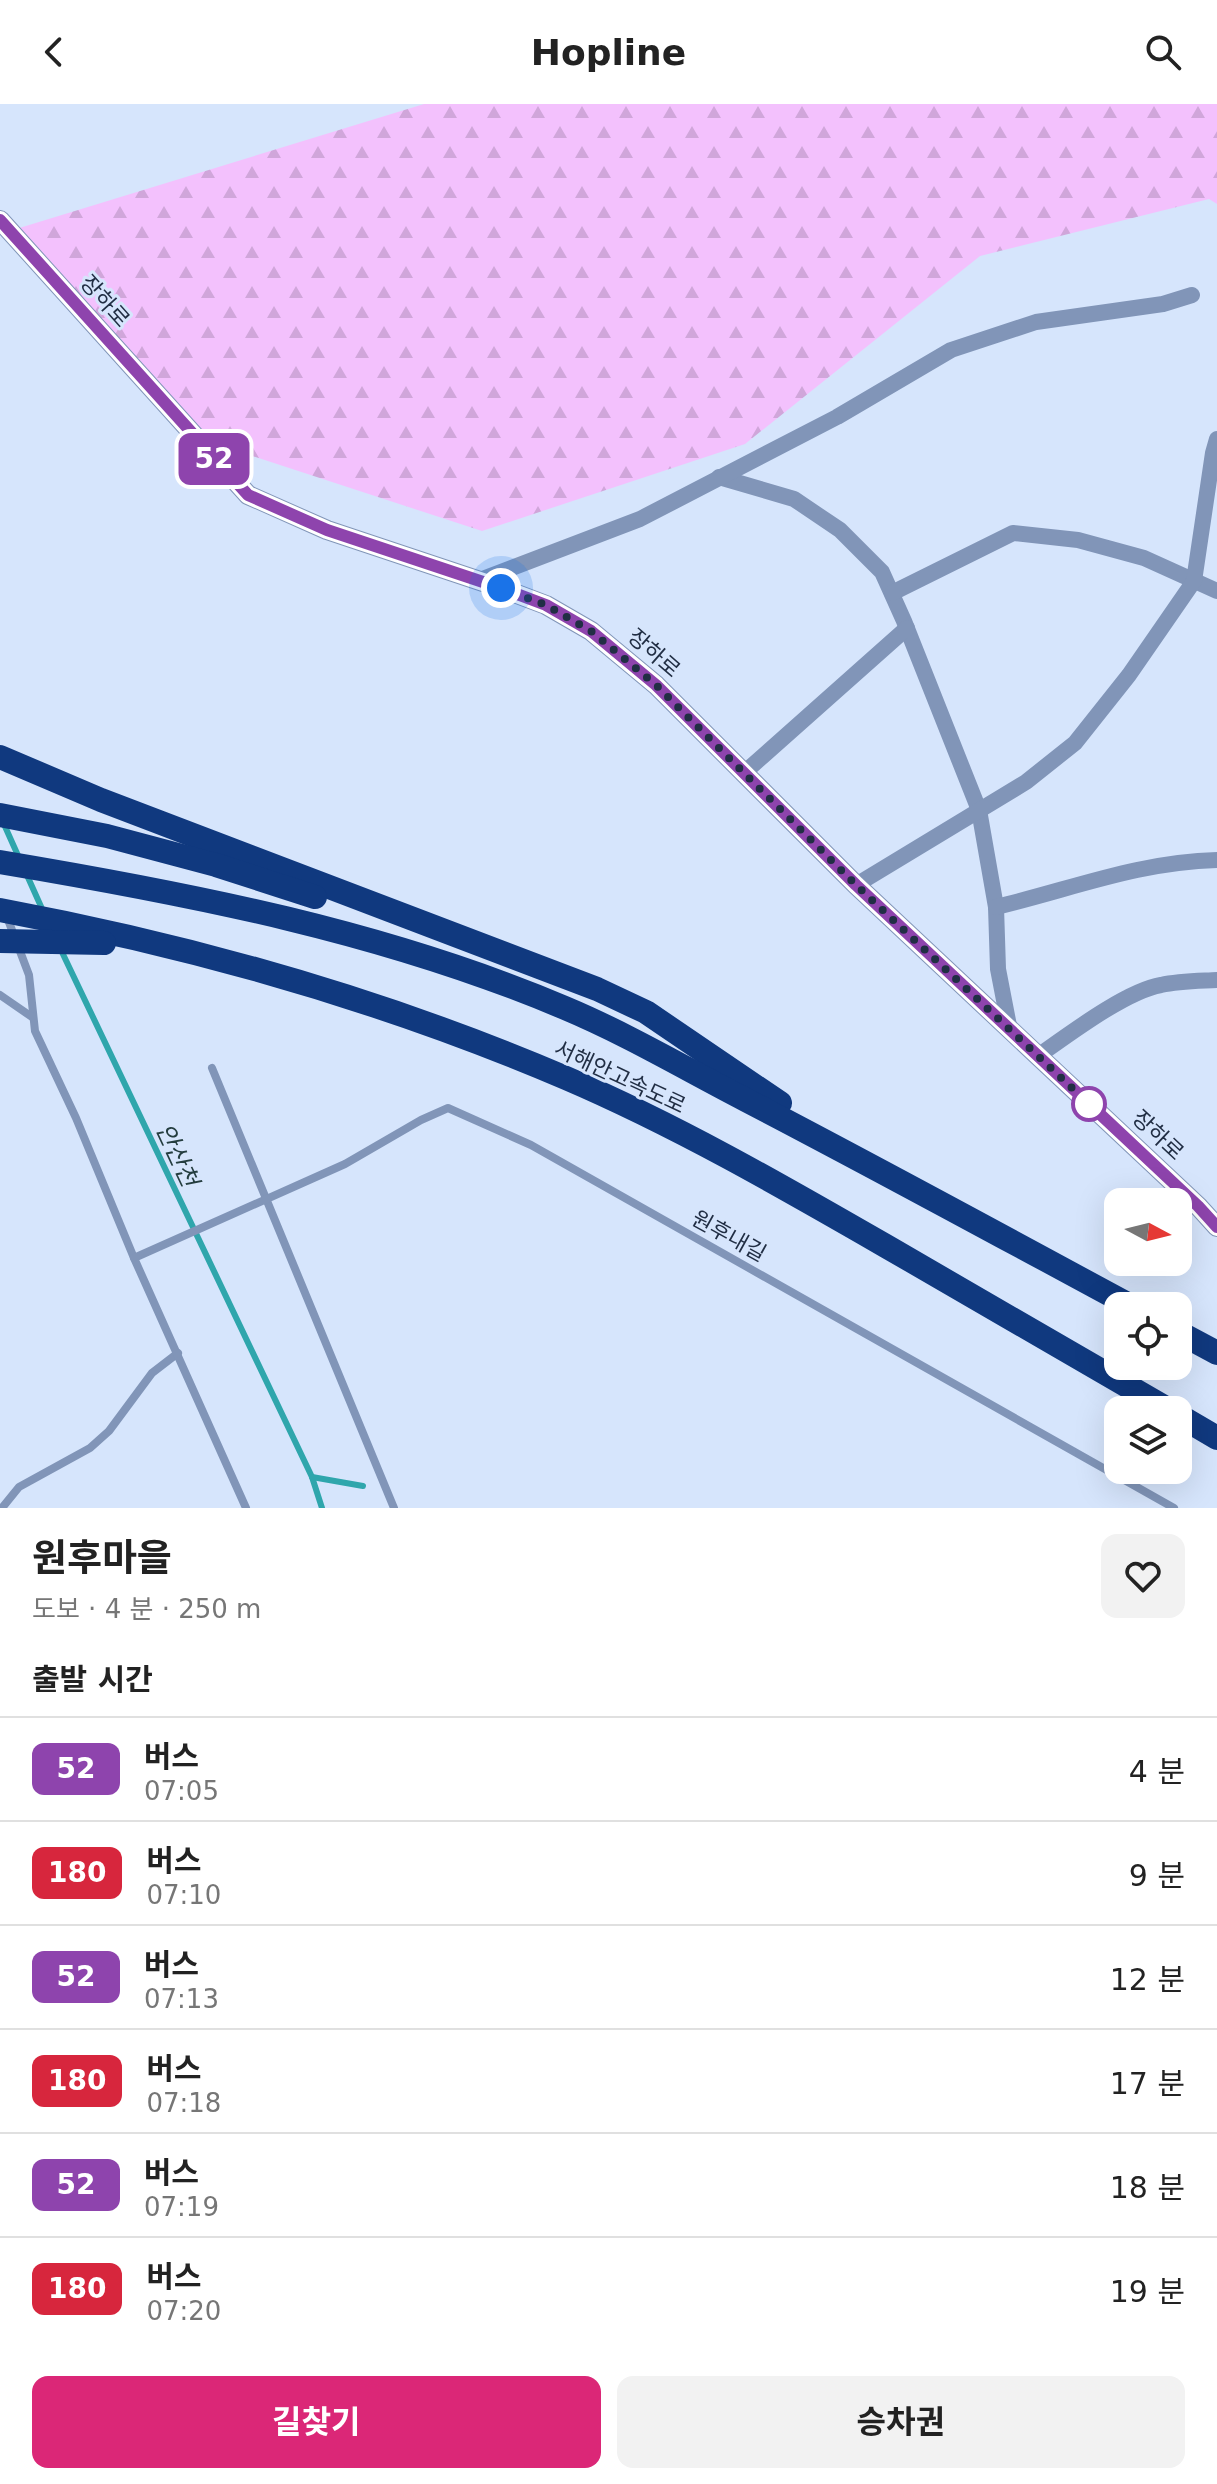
<!DOCTYPE html>
<html lang="ko">
<meta charset="utf-8">
<style>
body{margin:0;font-family:"DejaVu Sans","Noto Sans KR",sans-serif;background:#f2f2f2;color:#222;height:100vh;display:flex;flex-direction:column;font-size:30px;white-space:nowrap}
*{box-sizing:border-box;margin:0}
p{font-size:26px;color:#767676}
.icon{flex:none;width:44px;height:44px;fill:none;stroke:currentColor;stroke-width:2;stroke-linecap:round;stroke-linejoin:round}
.map{position:relative;height:1404px;overflow:hidden}
.side{display:flex;flex-direction:column;background:#fff;flex:1}
.side>*{flex:none}
.badge{padding:0 16px;border-radius:12px;font-size:28px;line-height:52px}
.needle{width:52px;rotate:97deg}
.controls{position:absolute;left:1104px;top:1084px;display:grid;gap:16px}
.controls a{display:grid;place-items:center;width:88px;height:88px;border-radius:16px;background:#fff;box-shadow:0 8px 32px #0002;font-size:40px}
.you{position:absolute;width:40px;height:40px;margin:-20px;border:6px solid #fff;border-radius:50%;background:#1a73e8;box-shadow:0 0 0 12px #1a73e833}
.map>.badge{position:absolute;translate:-50% -50%;box-shadow:0 0 0 4px #fff}
h2{padding:0 32px;font-size:30px;line-height:72px}
.round{display:grid;place-items:center;flex:none;width:84px;height:84px;border-radius:16px;background:#f2f2f2}
.overview{display:flex;align-items:center;justify-content:space-between;height:136px;padding:0 32px}
h1{font-size:38px;font-weight:700;line-height:60px}
.cta{display:flex;gap:16px;margin-top:auto;padding:16px 32px}
.cta a{flex:1;height:92px;border-radius:16px;background:#db2777;color:#fff;font-size:32px;font-weight:700;line-height:92px;text-align:center}
.cta a+a{background:#f2f2f2;color:#222}
ul{padding:0;list-style:none}
li{display:flex;align-items:center;gap:24px;height:104px;padding:0 32px;border-top:2px solid #e0e0e0}
li div{flex:1}
li b{display:block;font-size:30px}
li em{font-style:normal}
li .badge{min-width:88px;font-weight:700;text-align:center}
header{display:flex;justify-content:space-between;align-items:center;height:104px;padding:0 32px;background:#fff;font-size:36px;font-weight:700}
.map>svg:first-child{display:block}
</style>
<header><svg class="icon" aria-label="back" viewBox="0 0 24 24"><path d="M15 5l-7 7 7 7"/></svg>Hopline<svg class="icon" aria-label="search" viewBox="0 0 24 24"><circle cx="10" cy="10" r="6"/><path d="M15 15l6 6"/></svg></header>
<div class="map">
<svg width="1217" height="1404" viewBox="0 0 1217 1404">
<defs>
<pattern id="forest-firs" width="22" height="20" patternUnits="userSpaceOnUse" patternTransform="scale(2)"><rect width="22" height="20" fill="#f3c1fd"/><path d="M5 1l3.5 6h-7zM16 11l3.5 6h-7z" fill="#d0a6da"/></pattern>
</defs>
<rect width="100%" height="100%" fill="#d6e5fc"/>
<!-- forest -->
<polygon fill="url(#forest-firs)" points="424,0 1217,0 1217,100 1209,95 980,152 745,340 482,427 197,334 3,129"/>
<g fill="none" stroke-linecap="round" stroke-linejoin="round">
<!-- stream -->
<g stroke="#2fa6ac" stroke-width="6">
<polyline points="3,718 20,756"/>
<polyline points="26,769 43,807"/>
<polyline points="61,846 312,1373 322,1404"/>
<polyline points="312,1373 363,1382"/>
</g>
<!-- service -->
<g stroke="#8195b8" stroke-width="8">
<polyline points="7,813 29,871 35,927 76,1014 134,1154"/>
<polyline points="0,891 32,913"/>
<polyline points="212,964 394,1404"/>
<polyline points="2,1404 19,1383 90,1344 109,1327 152,1269 178,1249"/>
<polyline points="246,1404 134,1154 345,1060 421,1016 448,1004 531,1041 1174,1404"/>
</g>
<!-- minor -->
<g stroke="#8195b8" stroke-width="16">
<polyline points="719,373 794,395 840,426 882,468 904,517 979,706 996,803 998,865 1010,927"/>
<polyline points="480,476 640,415 837,313 951,246 1036,218 1163,200 1192,191"/>
<polyline points="892,489 1013,429 1078,436 1144,454 1217,487"/>
<polyline points="745,668 907,524"/>
<polyline points="856,781 1026,678 1075,639 1129,571 1194,477 1213,349 1217,335"/>
<path d="M996,803C1072,785 1138,758 1217,756"/>
<path d="M1038,952C1068,931 1126,887 1161,881C1179,877 1199,877 1217,876"/>
</g>
<!-- tertiary -->
<polyline stroke="#8195b8" stroke-width="20" points="0,116 248,391 327,426 501,484 546,501 591,527 656,581 856,781 1198,1102 1217,1123"/>
<!-- motorway -->
<g stroke="#10397f" stroke-width="24">
<polyline points="0,653 101,696 597,885 646,908 780,999"/>
<polyline points="0,711 107,732 216,761 315,793"/>
<path d="M0,758C191,790 386,828 565,904C627,930 686,965 746,996C875,1063 1003,1133 1131,1202"/>
<path d="M0,806C193,842 386,897 566,974C678,1022 785,1084 891,1145C983,1198 1076,1252 1169,1306"/>
<polyline points="0,837 104,839"/>
<polyline points="1178,1228 1217,1249"/>
<polyline points="1178,1311 1217,1334"/>
</g>
</g>
<g fill="none" stroke-linecap="round" stroke-linejoin="round">
<!-- line casing -->
<g stroke="#fff" stroke-width="18">
<polyline id="line" points="0,116 248,391 327,426 501,484 546,501 591,527 656,581 856,781 1198,1102 1217,1123"/>
</g>
<!-- line -->
<use href="#line" stroke="#8e44ad" stroke-width="12"/>
<!-- walk -->
<polyline stroke="#212e44" stroke-width="8" stroke-dasharray="0 14.4" points="501,484 546,501 591,527 656,581 856,781 1089,1000"/>
</g>
<!-- markers -->
<circle fill="#fff" stroke="#8e44ad" stroke-width="4" cx="1089" cy="1000" r="16"/>
<g text-anchor="middle" dominant-baseline="central" stroke-width="6" stroke-linejoin="round" paint-order="stroke">
<!-- street labels -->
<g font-size="22" fill="#212e44" stroke="#d6e5fc">
<text transform="translate(105 197) rotate(48)">장하로</text>
<text transform="translate(654 549) rotate(41)">장하로</text>
<text transform="translate(620 973) rotate(25)">서해안고속도로</text>
<text transform="translate(1158 1031) rotate(43)">장하로</text>
<text transform="translate(729 1132) rotate(29)">원후내길</text>
</g>
<!-- water labels -->
<g font-size="24" font-style="italic" fill="#243d3f" stroke="#d6e5fc">
<text transform="translate(177 1051) rotate(65)">안산천</text>
</g>
</g>
</svg>
<div class="controls">
<a><svg class="needle" viewBox="-14 -14 28 28"><path d="M0-13l5 13h-10z" fill="#e53935"/><path d="M0 13l5-13h-10z" fill="#767676"/></svg></a>
<a><svg class="icon" aria-label="locate" viewBox="0 0 24 24"><circle cx="12" cy="12" r="6"/><path d="M12 2v4M12 18v4M2 12h4M18 12h4"/></svg></a>
<a><svg class="icon" aria-label="layers" viewBox="0 0 24 24"><path d="M12 4l9 5-9 5-9-5zM3 14l9 5 9-5"/></svg></a>
</div>
<div class="you" style="left:501px;top:484px"></div>
<b class="badge" style="left:214px;top:355px;background:#8e44ad;color:#fff">52</b>
</div>
<section class="side">
<div class="overview"><div><h1>원후마을</h1><p>도보 · 4 분 · 250 m</p></div><a class="round"><svg class="icon" aria-label="heart" viewBox="0 0 24 24"><path d="M12 20l-8-8c-3-5 5-10 8-4 3-6 11-1 8 4z"/></svg></a></div>
<h2>출발 시간</h2>
<ul>
<li><span class="badge" style="background:#8e44ad;color:#fff">52</span><div><b>버스</b><p>07:05</p></div><em>4 분</em></li>
<li><span class="badge" style="background:#d7263d;color:#fff">180</span><div><b>버스</b><p>07:10</p></div><em>9 분</em></li>
<li><span class="badge" style="background:#8e44ad;color:#fff">52</span><div><b>버스</b><p>07:13</p></div><em>12 분</em></li>
<li><span class="badge" style="background:#d7263d;color:#fff">180</span><div><b>버스</b><p>07:18</p></div><em>17 분</em></li>
<li><span class="badge" style="background:#8e44ad;color:#fff">52</span><div><b>버스</b><p>07:19</p></div><em>18 분</em></li>
<li><span class="badge" style="background:#d7263d;color:#fff">180</span><div><b>버스</b><p>07:20</p></div><em>19 분</em></li>
</ul>
<div class="cta"><a>길찾기</a><a>승차권</a></div>
</section>
